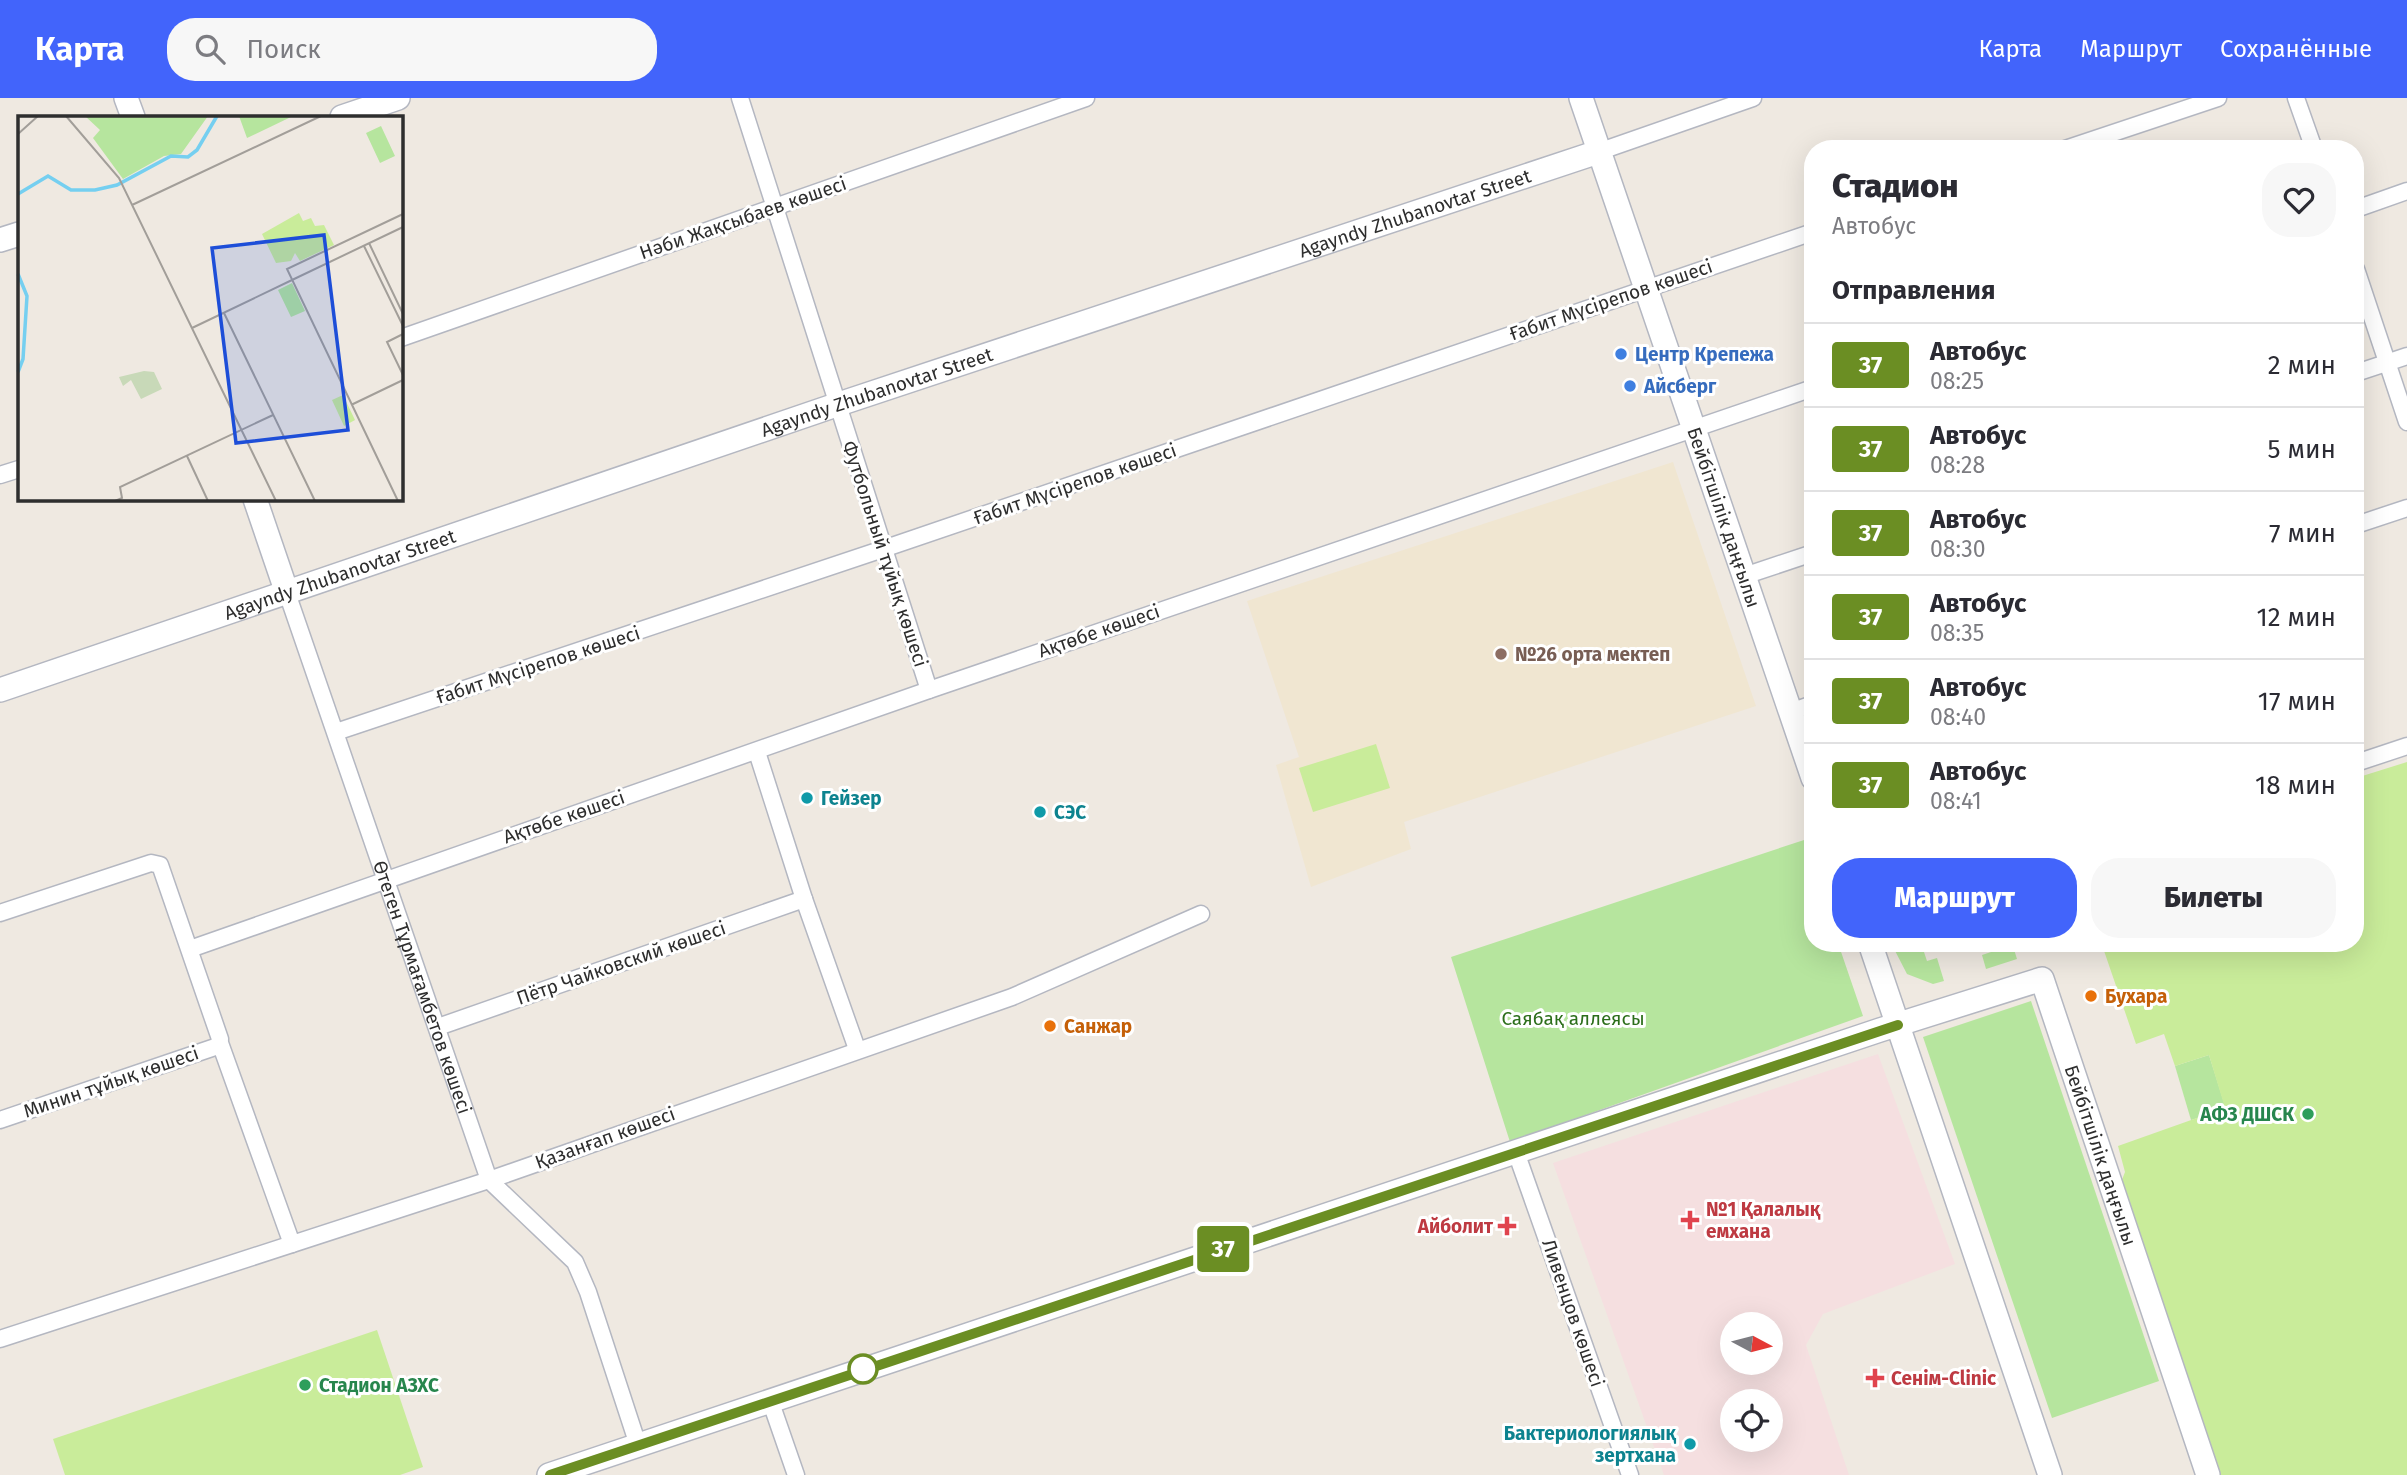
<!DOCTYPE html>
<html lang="ru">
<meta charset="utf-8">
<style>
body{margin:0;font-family:"Fira Sans",sans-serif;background:#f7f7f7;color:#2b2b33;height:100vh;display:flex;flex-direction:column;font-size:26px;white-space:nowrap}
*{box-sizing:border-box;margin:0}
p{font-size:23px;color:#7c7c81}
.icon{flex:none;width:38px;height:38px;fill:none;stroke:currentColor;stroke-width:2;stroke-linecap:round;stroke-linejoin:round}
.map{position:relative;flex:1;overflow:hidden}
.drawer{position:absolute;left:1804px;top:42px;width:560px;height:812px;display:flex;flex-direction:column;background:#fff;border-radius:28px;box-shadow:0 7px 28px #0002}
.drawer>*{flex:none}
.badge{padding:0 14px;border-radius:5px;font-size:24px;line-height:46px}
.needle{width:46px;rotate:97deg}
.tools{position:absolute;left:1720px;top:1214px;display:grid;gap:14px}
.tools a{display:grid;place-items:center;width:63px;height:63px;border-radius:50%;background:#fff;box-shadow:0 7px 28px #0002;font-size:35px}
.map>.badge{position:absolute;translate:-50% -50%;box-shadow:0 0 0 4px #fff}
h2{padding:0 28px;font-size:26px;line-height:63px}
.round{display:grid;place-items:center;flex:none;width:74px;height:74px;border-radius:28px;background:#f7f7f7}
.overview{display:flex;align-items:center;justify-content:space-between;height:119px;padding:0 28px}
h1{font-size:33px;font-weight:800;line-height:52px}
.action{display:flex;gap:14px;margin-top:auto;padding:14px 28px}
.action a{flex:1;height:80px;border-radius:28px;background:#4264fb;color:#fff;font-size:28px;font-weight:800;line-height:80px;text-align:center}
.action a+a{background:#f7f7f7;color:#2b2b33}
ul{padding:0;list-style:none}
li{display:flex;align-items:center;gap:21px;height:84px;padding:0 28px;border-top:2px solid #e1e1e2}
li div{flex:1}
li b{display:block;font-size:26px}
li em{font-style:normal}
li .badge{min-width:77px;font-weight:700;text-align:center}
header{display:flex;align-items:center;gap:42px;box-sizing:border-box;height:98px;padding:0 35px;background:#4264fb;color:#fff}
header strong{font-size:33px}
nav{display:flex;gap:38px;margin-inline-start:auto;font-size:24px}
.search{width:490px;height:63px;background:#f7f7f7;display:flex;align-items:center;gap:18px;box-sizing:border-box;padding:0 24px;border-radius:28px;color:#7c7c81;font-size:26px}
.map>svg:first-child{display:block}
</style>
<header>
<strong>Карта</strong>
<div class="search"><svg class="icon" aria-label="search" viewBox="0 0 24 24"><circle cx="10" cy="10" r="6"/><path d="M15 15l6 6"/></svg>Поиск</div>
<nav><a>Карта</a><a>Маршрут</a><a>Сохранённые</a></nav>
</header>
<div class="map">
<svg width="2407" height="1377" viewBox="0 0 2407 1377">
<rect width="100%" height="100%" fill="#efe9e1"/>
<!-- education -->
<polygon fill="#f0e6d1" points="1673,364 1756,608 1404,724 1411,751 1311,789 1276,667 1299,659 1247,503"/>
<!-- medical -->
<path fill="#f5dfe0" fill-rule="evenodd" d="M1878,956L1955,1166L1823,1216L1806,1247L1849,1377H1664L1553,1065ZM1732,1227H1771V1265H1732ZM1732,1304H1771V1342H1732Z"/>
<!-- green -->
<g fill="#b6e59e">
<polygon points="1804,742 1813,769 1813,845 1838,845 1863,918 1510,1044 1451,859"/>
<polygon points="1891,845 1921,845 1927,863 1937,860 1944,883 1933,886 1907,876"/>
<polygon points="1988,845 2012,845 2017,861 1986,871 1982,857 1991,854"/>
<polygon points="2031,903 2159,1283 2052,1320 1923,939"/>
<polygon points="2209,957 2226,1011 2191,1022 2175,968"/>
</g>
<!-- pitch -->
<g fill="#c9ec9a">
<polygon points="1376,646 1390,690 1313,714 1299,670"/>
<polygon points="2407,664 2407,1377 2220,1377 2120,1087 2125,1074 2118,1048 2225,1010 2209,957 2175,968 2164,936 2136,946 2102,847 2356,845 2356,680"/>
<polygon points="377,1232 423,1369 400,1377 65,1377 53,1341"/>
</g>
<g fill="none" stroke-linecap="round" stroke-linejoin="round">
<!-- street casing -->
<g stroke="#b4b7c1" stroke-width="19">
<g id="street">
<polyline points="740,0 929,592"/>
<polyline points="2296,0 2314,51"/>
<polyline points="2065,51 2218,0"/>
<polyline points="1598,54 1753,0"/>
<polyline points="2356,111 2407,93"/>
<polyline points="2356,171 2407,324"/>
<polyline points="401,240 1086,0"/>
<polyline points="2356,275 2407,258"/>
<polyline points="0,377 19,371"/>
<polyline points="2356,427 2407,410"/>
<polyline points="1744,478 1813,455"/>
<path id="s1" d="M286,492L489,1082L575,1164L588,1194L638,1347"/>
<polyline points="1790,614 1813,606"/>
<polyline points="336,634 883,451 1813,134"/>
<polyline points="757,654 804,801 857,951"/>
<polyline points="2356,665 2407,648"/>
<polyline points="0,815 151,765 160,767 220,941 218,948 0,1022"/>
<polyline points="190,851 929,592 1813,290"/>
<polyline points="438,929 804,801"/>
<polyline points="220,945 292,1146"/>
<polyline points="1516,1054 1630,1377"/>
<polyline points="0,1241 489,1082 1012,899 1201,816"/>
<polyline points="770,1302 796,1377"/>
</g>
</g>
<!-- secondary casing -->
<g stroke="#b4b7c1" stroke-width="26">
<g id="secondary">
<polyline points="126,0 133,19"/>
<path id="s2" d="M1581,0L1813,680"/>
<polyline points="342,19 398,0"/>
<polyline points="0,142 19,136"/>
<polyline points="255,401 286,492"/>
<path id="s3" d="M0,592L836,307L1598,54"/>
<polyline points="1870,845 2050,1377"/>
<path id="s4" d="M549,1377L1880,932L2042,881L2208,1377"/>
</g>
</g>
<!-- street -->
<use href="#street" stroke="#fff" stroke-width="16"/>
<!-- secondary -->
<use href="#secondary" stroke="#fff" stroke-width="23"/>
</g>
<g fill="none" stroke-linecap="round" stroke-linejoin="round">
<!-- line casing -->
<g stroke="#fff" stroke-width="16">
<polyline id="line" points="550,1377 1898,927"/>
</g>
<!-- line -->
<use href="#line" stroke="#6b8e23" stroke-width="10"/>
</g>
<!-- markers -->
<g fill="#3f7fe0" stroke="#fff" stroke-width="2.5">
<circle cx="1621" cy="256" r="7"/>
<circle cx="1630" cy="288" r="7"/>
</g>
<circle fill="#8d6e63" stroke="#fff" stroke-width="2.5" cx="1501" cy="556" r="7"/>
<g fill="#0f9aa8" stroke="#fff" stroke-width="2.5">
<circle cx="807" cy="700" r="7"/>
<circle cx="1040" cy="714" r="7"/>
<circle cx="1690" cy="1346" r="7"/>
</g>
<g fill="#e8710a" stroke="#fff" stroke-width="2.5">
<circle cx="2091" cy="898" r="7"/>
<circle cx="1050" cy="928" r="7"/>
</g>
<g fill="#2e9e5b" stroke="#fff" stroke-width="2.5">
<circle cx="2308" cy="1016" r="7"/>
<circle cx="305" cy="1287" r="7"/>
</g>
<g fill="#e0444e" stroke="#fff" stroke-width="2.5">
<path d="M1686.5 1111.5h7v7h7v7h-7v7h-7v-7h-7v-7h7z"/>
<path d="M1503.5 1117.5h7v7h7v7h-7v7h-7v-7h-7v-7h7z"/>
<path d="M1871.5 1269.5h7v7h7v7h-7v7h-7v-7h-7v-7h7z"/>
</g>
<circle fill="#fff" stroke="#6b8e23" stroke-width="3.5" cx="863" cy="1271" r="14"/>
<g text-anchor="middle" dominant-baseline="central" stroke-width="6" stroke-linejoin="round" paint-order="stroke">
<!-- street labels -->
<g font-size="19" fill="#2e2e2e" stroke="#fff">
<text stroke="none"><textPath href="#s3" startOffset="1493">Agayndy Zhubanovtar Street</textPath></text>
<text transform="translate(743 120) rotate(-19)">Нәби Жақсыбаев көшесі</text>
<text transform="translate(1611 202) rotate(-19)">Ғабит Мүсірепов көшесі</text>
<text stroke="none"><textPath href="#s3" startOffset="926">Agayndy Zhubanovtar Street</textPath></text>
<text transform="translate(1075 386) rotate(-19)">Ғабит Мүсірепов көшесі</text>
<text stroke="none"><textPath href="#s2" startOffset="443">Бейбітшілік даңғылы</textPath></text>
<text transform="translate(885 456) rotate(72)">Футбольный тұйық көшесі</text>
<text stroke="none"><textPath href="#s3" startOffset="359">Agayndy Zhubanovtar Street</textPath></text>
<text transform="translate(1099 533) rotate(-19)">Ақтөбе көшесі</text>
<text transform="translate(538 567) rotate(-18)">Ғабит Мүсірепов көшесі</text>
<text transform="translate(564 719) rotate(-19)">Ақтөбе көшесі</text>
<text transform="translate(621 865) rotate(-19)">Пётр Чайковский көшесі</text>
<text stroke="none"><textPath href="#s1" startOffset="420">Өтеген Тұрмағамбетов көшесі</textPath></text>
<text transform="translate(111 984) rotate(-19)">Минин тұйық көшесі</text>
<text transform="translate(605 1040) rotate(-20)">Қазанғап көшесі</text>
<text stroke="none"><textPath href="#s4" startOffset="1759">Бейбітшілік даңғылы</textPath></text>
<text transform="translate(1573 1215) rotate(71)">Ливенцов көшесі</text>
</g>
<!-- shop labels -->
<g font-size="19" font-weight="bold" fill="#366cbe" stroke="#fff" text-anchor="start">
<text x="1635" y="256">Центр Крепежа</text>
<text x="1644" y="288">Айсберг</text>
</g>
<!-- education labels -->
<g font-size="19" font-weight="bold" fill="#785e54" stroke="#fff" text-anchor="start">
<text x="1515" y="556">№26 орта мектеп</text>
</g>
<!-- culture labels -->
<g font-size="19" font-weight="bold" fill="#0d838f" stroke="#fff" text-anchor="start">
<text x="821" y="700">Гейзер</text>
<text x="1054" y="714">СЭС</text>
<text x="1676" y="1335" text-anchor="end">Бактериологиялық<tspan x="1676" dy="22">зертхана</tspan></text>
</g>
<!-- food labels -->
<g font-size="19" font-weight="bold" fill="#c56008" stroke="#fff" text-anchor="start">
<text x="2105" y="898">Бухара</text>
<text x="1064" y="928">Санжар</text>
</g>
<!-- park labels -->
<g font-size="19" fill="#2c6e1b" stroke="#fff">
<text x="1573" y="920">Саябақ аллеясы</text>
</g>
<!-- leisure labels -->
<g font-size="19" font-weight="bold" fill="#27864d" stroke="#fff" text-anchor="end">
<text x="2294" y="1016">АФЗ ДШСК</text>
<text x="319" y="1287" text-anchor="start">Стадион АЗХС</text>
</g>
<!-- health labels -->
<g font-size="19" font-weight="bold" fill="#be3a42" stroke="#fff" text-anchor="start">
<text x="1706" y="1111">№1 Қалалық<tspan x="1706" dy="22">емхана</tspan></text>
<text x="1493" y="1128" text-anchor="end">Айболит</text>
<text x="1891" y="1280">Сенім-Clinic</text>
</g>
</g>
<!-- overview -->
<g transform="translate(18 18)">
<rect width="385" height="385" fill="#efe9e1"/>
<path d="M67,0H190L163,38L146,40L105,63L75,22L82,14ZM221,0H275L229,22ZM363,10L377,40L362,47L348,17ZM274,167L287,195L273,201L260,174Z" fill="#b6e59e"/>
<path d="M126,255L136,256L144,273L123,283L113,264L105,270L101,261Z" fill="#c8d9b8"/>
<path d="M281,97L285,105L293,102L297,110L306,109L316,129L282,145L277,137L273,145L258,147L244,118ZM325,279L337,304L326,310L314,284Z" fill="#c9ec9a"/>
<path fill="none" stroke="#75cff0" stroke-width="3.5" d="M0,78L30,60L53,74H77L99,69L153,40L170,41L179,34L199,0M0,158L9,180L5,243L0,256"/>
<path fill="none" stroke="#a29e99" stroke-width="2" d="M48,0L101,62L258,385M0,18L20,0M114,89L303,0M351,127L385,198M346,130L385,210M274,164L385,111M206,197L297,385M174,212L274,164M385,218L369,226L385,259M333,289L385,264M169,340L190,385M97,385L104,382L102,371L255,299M380,385L269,153L385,98"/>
<path fill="#1d4ed8" fill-opacity="0.15" stroke="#1d4ed8" stroke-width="3.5" d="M306,119L330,314L218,327L194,132Z"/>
<rect width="385" height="385" fill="none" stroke="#2e2e2e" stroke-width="3.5"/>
</g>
</svg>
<div class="tools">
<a><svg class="needle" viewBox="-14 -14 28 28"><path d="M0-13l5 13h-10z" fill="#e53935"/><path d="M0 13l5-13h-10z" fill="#7c7c81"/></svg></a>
<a><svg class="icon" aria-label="locate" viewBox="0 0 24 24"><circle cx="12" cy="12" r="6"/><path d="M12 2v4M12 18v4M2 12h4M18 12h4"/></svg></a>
</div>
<b class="badge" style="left:1223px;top:1151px;background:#6b8e23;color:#fff">37</b>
<section class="drawer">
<div class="overview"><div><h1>Стадион</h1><p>Автобус</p></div><a class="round"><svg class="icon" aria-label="heart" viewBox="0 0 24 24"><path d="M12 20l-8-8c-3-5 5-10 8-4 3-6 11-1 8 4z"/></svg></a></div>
<h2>Отправления</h2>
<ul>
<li><span class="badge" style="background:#6b8e23;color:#fff">37</span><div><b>Автобус</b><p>08:25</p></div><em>2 мин</em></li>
<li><span class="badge" style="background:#6b8e23;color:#fff">37</span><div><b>Автобус</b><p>08:28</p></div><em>5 мин</em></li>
<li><span class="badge" style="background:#6b8e23;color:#fff">37</span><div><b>Автобус</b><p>08:30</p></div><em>7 мин</em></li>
<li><span class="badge" style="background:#6b8e23;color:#fff">37</span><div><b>Автобус</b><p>08:35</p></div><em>12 мин</em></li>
<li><span class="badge" style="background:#6b8e23;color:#fff">37</span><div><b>Автобус</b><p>08:40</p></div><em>17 мин</em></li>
<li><span class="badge" style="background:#6b8e23;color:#fff">37</span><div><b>Автобус</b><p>08:41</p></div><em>18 мин</em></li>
</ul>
<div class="action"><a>Маршрут</a><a>Билеты</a></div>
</section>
</div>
